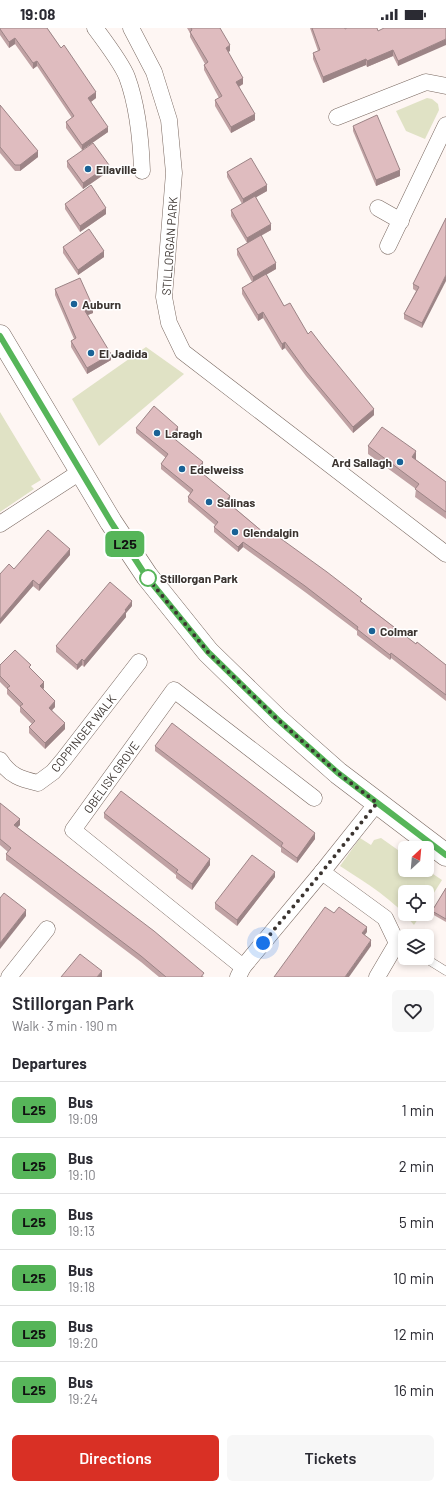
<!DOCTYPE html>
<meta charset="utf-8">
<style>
body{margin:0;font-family:Barlow,sans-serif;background:#f7f7f7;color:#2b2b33;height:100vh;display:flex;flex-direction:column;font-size:15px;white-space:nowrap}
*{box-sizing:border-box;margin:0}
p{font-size:13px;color:#7c7c81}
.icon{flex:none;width:22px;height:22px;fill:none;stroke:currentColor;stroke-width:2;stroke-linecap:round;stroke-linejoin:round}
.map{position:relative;height:949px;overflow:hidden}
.details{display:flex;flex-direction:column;background:#fff;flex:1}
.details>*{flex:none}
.badge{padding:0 8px;border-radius:6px;font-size:14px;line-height:26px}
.needle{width:26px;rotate:26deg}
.buttons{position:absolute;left:398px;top:813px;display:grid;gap:8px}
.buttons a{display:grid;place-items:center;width:36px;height:36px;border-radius:6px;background:#fff;box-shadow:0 2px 6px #0003;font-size:20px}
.you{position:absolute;width:20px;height:20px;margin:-10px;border:3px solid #fff;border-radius:50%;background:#1a73e8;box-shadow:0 0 0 6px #1a73e833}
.map>.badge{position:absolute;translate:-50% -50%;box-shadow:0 0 0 2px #fff}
h2{padding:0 12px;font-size:15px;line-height:36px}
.round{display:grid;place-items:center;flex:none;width:42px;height:42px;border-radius:6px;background:#f7f7f7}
.summary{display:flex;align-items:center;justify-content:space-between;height:68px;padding:0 12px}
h1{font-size:19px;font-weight:600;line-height:30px}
.primary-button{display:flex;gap:8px;margin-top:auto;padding:8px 12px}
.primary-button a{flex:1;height:46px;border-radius:6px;background:#d93025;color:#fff;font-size:16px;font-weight:600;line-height:46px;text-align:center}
.primary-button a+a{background:#f7f7f7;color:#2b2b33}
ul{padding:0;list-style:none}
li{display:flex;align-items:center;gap:12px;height:56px;padding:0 12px;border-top:1px solid #e1e1e2}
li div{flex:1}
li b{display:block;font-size:15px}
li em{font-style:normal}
li .badge{min-width:44px;font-weight:700;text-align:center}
.status{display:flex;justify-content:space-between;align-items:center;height:28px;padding:0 20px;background:#fff;direction:ltr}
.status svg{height:11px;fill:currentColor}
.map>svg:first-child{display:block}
</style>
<div class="status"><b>19:08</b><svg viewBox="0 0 49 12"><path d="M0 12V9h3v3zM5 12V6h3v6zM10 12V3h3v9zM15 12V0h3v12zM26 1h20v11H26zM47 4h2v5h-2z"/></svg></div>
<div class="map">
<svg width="446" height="949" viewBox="0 0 446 949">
<rect width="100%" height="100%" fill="#fef6f3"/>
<!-- green -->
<g fill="#e0e2c5">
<polygon points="427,70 432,71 438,76 439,82 425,111 406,103 396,83"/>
<polygon points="146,319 184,346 99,418 72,371"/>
<polygon points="0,384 41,452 31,458 34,461 0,484"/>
<path d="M360,810L371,817L374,812L381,810L405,827V842H427L442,852L427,876V864H405V886H421L414,897C393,871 368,856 340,838Z"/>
</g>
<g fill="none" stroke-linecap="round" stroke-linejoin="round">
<!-- service casing -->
<g stroke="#796860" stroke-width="9">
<polyline id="service" points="425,930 446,943"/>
</g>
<!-- minor casing -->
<g stroke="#796860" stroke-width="17">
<g id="minor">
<path d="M95,0C104,12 122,36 127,49C138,79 141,112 142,143"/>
<polyline points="131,0 154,44 169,92 174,145 164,269 169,295 183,324 446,526"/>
<polyline points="337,89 426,54 446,58"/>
<polyline points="378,180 401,193"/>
<polyline points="388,218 446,97"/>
<polyline points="0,496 80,444"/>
<path d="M0,732C10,748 21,751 38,755L53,744L64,731L139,634"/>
<polyline points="322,844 385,890 397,915 377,949"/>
<polyline points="243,939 73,802 174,662 314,770"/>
<polyline points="9,949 47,901"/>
<polyline points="238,949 243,939 322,844 377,775"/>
</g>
</g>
<!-- secondary casing -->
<g stroke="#796860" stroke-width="23">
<polyline id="secondary" points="0,308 111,494 147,548 208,624 277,691 338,745 446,827"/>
</g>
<!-- service -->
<use href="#service" stroke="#fff" stroke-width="8"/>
<!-- minor -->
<use href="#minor" stroke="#fff" stroke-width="16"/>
<!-- secondary -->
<use href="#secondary" stroke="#fff" stroke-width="22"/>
</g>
<!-- wall -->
<g fill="#c0a2a4">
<polygon points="0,0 47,0 96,70 91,74 108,104 82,122 66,100 66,94 72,90 37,38 33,41 15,16 9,20 0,7"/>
<polygon points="187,0 220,0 230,23 228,24 243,56 239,59 255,92 231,105 215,78 215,72 219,70 204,42 204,37 205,36 190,9 190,5"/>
<polygon points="310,0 345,0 345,1 378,3 446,0 398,38 393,28 367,39 366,37 352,42 323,55 313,31 313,25 318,23"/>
<polygon points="0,77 38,129 20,143 15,143 0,125"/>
<polygon points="353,98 400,148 376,158 353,103"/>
<polygon points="67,133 109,143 83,161 67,139"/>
<polygon points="227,144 267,163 256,169 271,202 261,208 276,241 266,247 284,278 308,306 324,320 374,387 353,405 306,348 285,320 282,322 263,290 258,293 242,266 242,260 252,254 237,227 237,221 247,215 231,188 231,182 242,176 227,149"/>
<polygon points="65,176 106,186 80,204 65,181"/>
<polygon points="446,190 422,300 404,291 404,286 416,263 413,261 413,256"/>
<polygon points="63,219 104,229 78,247 63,225"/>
<polygon points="55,261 93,285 88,287 111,332 87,346 71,319 71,313 74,311 55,267"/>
<polygon points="136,400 178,404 173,410 203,440 200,443 230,473 229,475 270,510 362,574 416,616 446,637 446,673 391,630 390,632 357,607 357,603 305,564 243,519 238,524 214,504 214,499 215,497 188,474 188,469 190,465 161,441 161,436 166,430 136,405"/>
<polygon points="368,418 416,431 415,431 446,454 446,491 415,469 416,461 368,426"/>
<polygon points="70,527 39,563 33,558 0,596 0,546 14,541"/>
<polygon points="132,578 126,585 126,589 84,639 82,637 77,642 56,624 56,618"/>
<polygon points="0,637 31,641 44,660 43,661 55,679 52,682 65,701 45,721 29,705 29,699 32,696 20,684 20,679 7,666 7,661 0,654"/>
<polygon points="155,718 315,811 297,835 281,824 281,820 155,723"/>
<polygon points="0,775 20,797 17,799 204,949 159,949 141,934 6,832 6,826 8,824 0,817"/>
<polygon points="104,785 210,837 192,862 176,850 176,847 104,790"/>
<polygon points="275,849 237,898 215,881 215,875"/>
<polygon points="446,860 446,894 432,886 432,883"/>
</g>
<!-- shaded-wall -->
<g fill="#9c8486">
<polygon points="15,10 15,16 9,20 9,14"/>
<polygon points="446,11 446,17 398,38 398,33"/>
<polygon points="230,17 230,23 226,25 226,20"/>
<polygon points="393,22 393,28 367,39 367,33"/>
<polygon points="366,31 366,37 323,55 323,49"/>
<polygon points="37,33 37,38 33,41 33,35"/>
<polygon points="243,50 243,56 236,60 236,54"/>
<polygon points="96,64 96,70 88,76 88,70"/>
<polygon points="255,86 255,92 231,105 231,99"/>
<polygon points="108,99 108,104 82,122 82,117"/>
<polygon points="38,123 38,129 20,143 20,137"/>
<polygon points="109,137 109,143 83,161 83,155"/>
<polygon points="400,142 400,148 376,158 376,152"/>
<polygon points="267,157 267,163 243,177 243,171"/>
<polygon points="106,180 106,186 80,204 80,198"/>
<polygon points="271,196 271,202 247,215 247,210"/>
<polygon points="104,223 104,229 78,247 78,242"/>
<polygon points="276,235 276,241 253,254 253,249"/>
<polygon points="446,247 446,253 422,300 422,295"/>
<polygon points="93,279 93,285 85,288 85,283"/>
<polygon points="263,284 263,290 258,293 258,287"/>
<polygon points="285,314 285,320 282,322 282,316"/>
<polygon points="111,326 111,332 87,346 87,340"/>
<polygon points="374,381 374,387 353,405 353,399"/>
<polygon points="178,399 178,404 171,414 171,408"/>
<polygon points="416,423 416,431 412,436 412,429"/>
<polygon points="203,434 203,440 197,447 197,441"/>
<polygon points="230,468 230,473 226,478 226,473"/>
<polygon points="243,514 243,519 238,524 238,519"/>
<polygon points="70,521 70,527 39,563 39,557"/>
<polygon points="33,552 33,558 0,596 0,591"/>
<polygon points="132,573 132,578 126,585 126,589 84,639 84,633"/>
<polygon points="391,625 391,630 390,632 390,627"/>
<polygon points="82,631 82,637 77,642 77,637"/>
<polygon points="44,654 44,660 40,664 40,658"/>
<polygon points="55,673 55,679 49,685 49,680"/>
<polygon points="65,695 65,701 45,721 45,715"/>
<polygon points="20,791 20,797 14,803 14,797"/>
<polygon points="315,805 315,811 297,835 297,830"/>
<polygon points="210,831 210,837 192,862 192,856"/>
<polygon points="275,844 275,849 237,898 237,892"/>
<polygon points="26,882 26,888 0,921 0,915"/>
<polygon points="367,899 367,904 362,911 362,905"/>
<polygon points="371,912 371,918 349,949 345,949"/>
<polygon points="102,943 102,949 97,949"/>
</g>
<!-- building -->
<g fill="#dfbcbf" stroke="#9c8486">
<polygon points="0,0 47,0 61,20 64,17 96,64 88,70 108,99 82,117 66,94 74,88 37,33 33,35 15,10 9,14 0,1"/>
<polygon points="191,0 220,0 230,17 226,20 243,50 236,54 255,86 231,99 215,72 222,68 204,37 208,34 190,4 192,2"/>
<polygon points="312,0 345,0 345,1 347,0 377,0 378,3 384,0 446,0 446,11 398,33 393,22 367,33 366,31 352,37 323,49 313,25 320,22"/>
<polygon points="0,77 38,123 20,137 15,137 0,119"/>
<polygon points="377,87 400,142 376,152 353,98"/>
<polygon points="93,115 109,137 83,155 67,133"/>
<polygon points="251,130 267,157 243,171 227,144"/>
<polygon points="91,157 106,180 80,198 65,176"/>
<polygon points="255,168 271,196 247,210 231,182"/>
<polygon points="446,190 446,247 422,295 404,286 419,259 413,256"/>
<polygon points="89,201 104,223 78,242 63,219"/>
<polygon points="261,207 276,235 253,249 237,221"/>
<polygon points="266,246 284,278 290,275 308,306 311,303 324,320 374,381 353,399 306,343 285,314 282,316 263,284 258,287 242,260"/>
<polygon points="80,250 93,279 85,283 111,326 87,340 71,313 76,310 55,261"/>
<polygon points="154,378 178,399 171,408 203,434 197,441 230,468 226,473 270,510 273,505 327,544 362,571 360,573 416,616 417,614 446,637 446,667 391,625 390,627 357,601 358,599 305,558 243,514 238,519 214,499 218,494 188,469 193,462 161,436 168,426 136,400"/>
<polygon points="382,399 416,423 412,429 446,454 446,484 415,461 419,456 368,418"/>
<polygon points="48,502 70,521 39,557 33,552 0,591 0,546 9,536 14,541"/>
<polygon points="110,554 132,573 125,582 126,583 84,633 82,631 77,637 56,618"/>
<polygon points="15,622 31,637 29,639 44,654 40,658 55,673 49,680 65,695 45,715 29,699 35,693 20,678 23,676 7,660 10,658 0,648 0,637"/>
<polygon points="172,695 315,805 297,830 281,818 283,815 155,718"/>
<polygon points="121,763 210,831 192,856 176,844 178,842 104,785"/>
<polygon points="0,775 20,791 14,797 154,903 204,945 201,949 166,949 141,928 6,826 11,820 0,811"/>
<polygon points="252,827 275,844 237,892 215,875"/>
<polygon points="446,860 446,891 432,883"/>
<polygon points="4,865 26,882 0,915 0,870"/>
<polygon points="325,879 334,885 339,879 367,899 362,905 371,912 345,949 274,949"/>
<polygon points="80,926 102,943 97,949 61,949"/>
</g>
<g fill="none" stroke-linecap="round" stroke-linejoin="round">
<!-- line casing -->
<g stroke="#fff" stroke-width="9">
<polyline id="line" points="0,308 111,494 146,548 208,624 277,691 338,745 446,827"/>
</g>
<!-- line -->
<use href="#line" stroke="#56b559" stroke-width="6"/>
<!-- walk -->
<polyline stroke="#3b3430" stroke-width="4" stroke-dasharray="0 7.2" points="148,550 146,548 208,624 277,691 338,745 377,775 322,844 263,915"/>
</g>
<!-- markers -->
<g fill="#196296" stroke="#fff" stroke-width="1.5">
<circle cx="88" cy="141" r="4"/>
<circle cx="74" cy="276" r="4"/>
<circle cx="91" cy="325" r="4"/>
<circle cx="157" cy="405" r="4"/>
<circle cx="400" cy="434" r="4"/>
<circle cx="182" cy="441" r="4"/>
<circle cx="209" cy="474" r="4"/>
<circle cx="235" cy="504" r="4"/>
<circle cx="372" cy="603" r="4"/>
</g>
<circle fill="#fff" stroke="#56b559" stroke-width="2" cx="148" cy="550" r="8"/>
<g text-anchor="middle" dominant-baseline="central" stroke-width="3" stroke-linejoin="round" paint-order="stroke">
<!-- poi labels -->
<g font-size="12" font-weight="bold" fill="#3b3430" stroke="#fff" text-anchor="start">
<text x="96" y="141">Ellaville</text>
<text x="82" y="276">Auburn</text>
<text x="99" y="325">El Jadida</text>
<text x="165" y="405">Laragh</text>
<text x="392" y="434" text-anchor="end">Ard Sallagh</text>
<text x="190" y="441">Edelweiss</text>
<text x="217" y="474">Salinas</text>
<text x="243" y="504">Glendalgin</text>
<text x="380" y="603">Colmar</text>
</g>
<!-- street labels -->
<g font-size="12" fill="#3b3430" stroke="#fff">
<text transform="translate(169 218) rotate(-86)">STILLORGAN PARK</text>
<text transform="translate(83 705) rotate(-51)">COPPINGER WALK</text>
<text transform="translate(111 749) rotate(-54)">OBELISK GROVE</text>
</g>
<!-- stop labels -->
<g font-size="12" font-weight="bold" fill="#3b3430" stroke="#fff" text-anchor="start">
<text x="160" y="550">Stillorgan Park</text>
</g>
</g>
</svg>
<div class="buttons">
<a><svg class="needle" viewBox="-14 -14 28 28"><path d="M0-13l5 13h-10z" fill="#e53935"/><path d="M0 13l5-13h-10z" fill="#7c7c81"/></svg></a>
<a><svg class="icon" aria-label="locate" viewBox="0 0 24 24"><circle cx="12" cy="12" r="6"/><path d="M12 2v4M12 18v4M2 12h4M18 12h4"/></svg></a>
<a><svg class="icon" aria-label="layers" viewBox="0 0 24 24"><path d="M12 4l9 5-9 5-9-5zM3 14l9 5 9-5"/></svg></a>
</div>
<div class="you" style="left:263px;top:915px"></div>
<b class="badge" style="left:125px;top:516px;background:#56b559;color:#111">L25</b>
</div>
<section class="details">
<div class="summary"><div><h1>Stillorgan Park</h1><p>Walk · 3 min · 190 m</p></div><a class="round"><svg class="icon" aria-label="heart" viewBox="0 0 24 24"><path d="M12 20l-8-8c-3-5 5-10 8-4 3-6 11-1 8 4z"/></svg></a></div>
<h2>Departures</h2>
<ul>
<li><span class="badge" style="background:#56b559;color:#111">L25</span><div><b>Bus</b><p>19:09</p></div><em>1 min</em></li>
<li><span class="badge" style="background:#56b559;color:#111">L25</span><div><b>Bus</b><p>19:10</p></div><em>2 min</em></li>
<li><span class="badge" style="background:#56b559;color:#111">L25</span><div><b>Bus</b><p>19:13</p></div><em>5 min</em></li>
<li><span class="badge" style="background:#56b559;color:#111">L25</span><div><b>Bus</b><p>19:18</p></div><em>10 min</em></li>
<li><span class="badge" style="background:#56b559;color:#111">L25</span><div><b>Bus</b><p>19:20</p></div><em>12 min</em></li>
<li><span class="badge" style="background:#56b559;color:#111">L25</span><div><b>Bus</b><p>19:24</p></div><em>16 min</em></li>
</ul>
<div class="primary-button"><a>Directions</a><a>Tickets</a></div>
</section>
